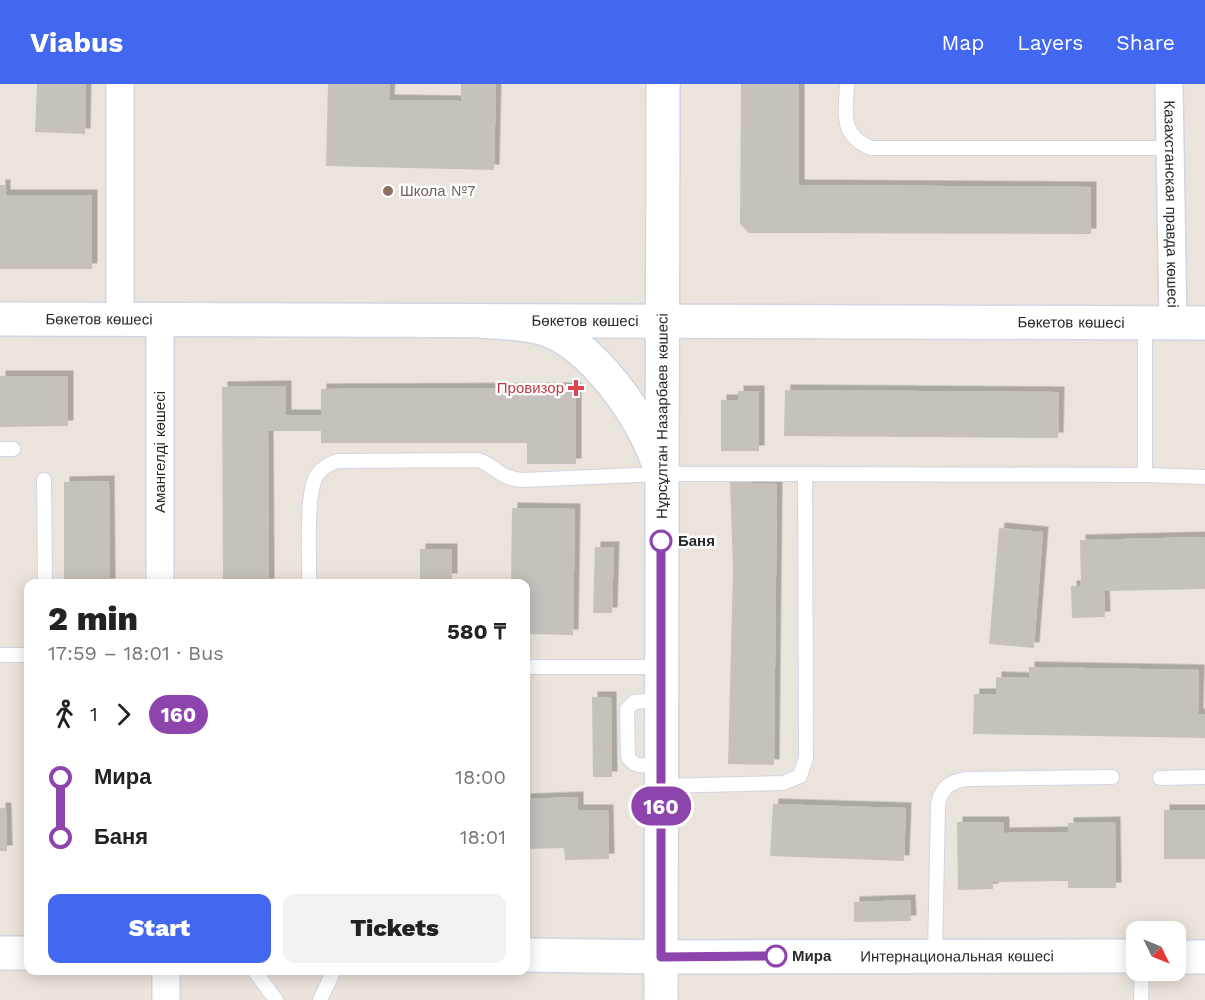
<!DOCTYPE html>
<meta charset="utf-8">
<style>
body{margin:0;font-family:"Work Sans",sans-serif;background:#f2f2f2;color:#222;height:100vh;display:flex;flex-direction:column;font-size:22px;white-space:nowrap}
*{box-sizing:border-box;margin:0}
p{font-size:20px;color:#767676}
.icon{flex:none;width:33px;height:33px;fill:none;stroke:currentColor;stroke-width:2;stroke-linecap:round;stroke-linejoin:round}
.map{position:relative;flex:1;overflow:hidden}
.side{position:absolute;left:24px;top:495px;width:506px;height:396px;display:flex;flex-direction:column;background:#fff;border-radius:12px;box-shadow:0 3px 15px #0003}
.side>*{flex:none}
.badge{padding:0 12px;border-radius:20px;font-size:21px;line-height:39px}
.needle{width:39px;rotate:133deg}
.controls{position:absolute;left:1126px;top:837px;display:grid;gap:12px}
.controls a{display:grid;place-items:center;width:60px;height:60px;border-radius:12px;background:#fff;box-shadow:0 3px 15px #0003;font-size:30px}
.map>.badge{position:absolute;translate:-50% -50%;box-shadow:0 0 0 3px #fff}
.legs{display:flex;align-items:center;gap:9px;height:66px;padding:0 24px;font-size:20px}
.legs p{margin-inline-start:auto}
.summary{display:flex;align-items:center;justify-content:space-between;height:102px;padding:0 24px}
h1{font-size:33px;font-weight:800;line-height:45px}
.primary-button{display:flex;gap:12px;margin-top:auto;padding:12px 24px}
.primary-button a{flex:1;height:69px;border-radius:12px;background:#4268f2;color:#fff;font-size:24px;font-weight:800;line-height:69px;text-align:center}
.primary-button a+a{background:#f2f2f2;color:#222}
ul{padding:0 24px;list-style:none}
li{display:flex;align-items:center;gap:21px;height:60px;font-size:22px}
li i{display:grid;place-items:center;width:9px;height:100%;margin:0 8px;background:currentColor}
li i::after{content:'';width:15px;height:15px;margin:-8px;border:4px solid;border-radius:50%;background:#fff}
li p{margin-inline-start:auto}
li:first-child i{background:linear-gradient(#0000 50%,currentColor 0)}
li:last-child i{background:linear-gradient(currentColor 50%,#0000 0)}
header{display:flex;align-items:center;gap:36px;box-sizing:border-box;height:84px;padding:0 30px;background:#4268f2;color:#fff}
header strong{font-size:28px}
nav{display:flex;gap:33px;margin-inline-start:auto;font-size:21px}
.map>svg:first-child{display:block}
</style>
<header>
<strong>Viabus</strong>
<nav><a>Map</a><a>Layers</a><a>Share</a></nav>
</header>
<div class="map">
<svg width="1205" height="916" viewBox="0 0 1205 916">
<defs>
<filter id="shadow"><feDropShadow dx="5.5" dy="-5.5" stdDeviation="0" flood-color="#0004"/></filter>
</defs>
<rect width="100%" height="100%" fill="#ebe4dc"/>
<!-- building -->
<g fill="#c6c1bb" filter="url(#shadow)">
<polygon points="37,0 86,0 85,50 35,48"/>
<polygon points="328,0 390,0 389,16 461,17 461,0 496,0 494,86 326,82"/>
<polygon points="741,0 799,0 799,101 1091,103 1091,150 749,149 740,140"/>
<polygon points="0,101 5,101 5,111 92,111 92,185 0,185"/>
<polygon points="0,292 68,292 68,342 0,343"/>
<polygon points="286,302 286,331 321,331 321,305 576,304 576,380 527,380 527,359 321,359 321,347 268,347 269,500 223,500 222,303"/>
<polygon points="785,306 1059,308 1058,354 784,352"/>
<polygon points="738,307 759,307 759,367 721,367 721,316 738,316"/>
<polygon points="109,397 110,500 64,500 64,398"/>
<polygon points="730,398 777,400 774,681 728,680 733,486"/>
<polygon points="512,424 575,425 573,551 525,550 525,500 511,500"/>
<polygon points="999,444 1043,448 1034,564 989,560"/>
<polygon points="1205,453 1205,505 1104,507 1105,533 1072,534 1071,502 1081,502 1080,456"/>
<polygon points="595,463 614,463 612,529 593,529"/>
<rect x="420" y="465" width="32" height="30"/>
<polygon points="1029,583 1199,586 1198,630 1205,630 1205,654 973,650 974,610 996,610 996,593 1029,594"/>
<polygon points="592,613 611,613 612,693 593,693"/>
<polygon points="578,713 578,726 608,726 609,775 565,776 564,764 525,765 525,715"/>
<polygon points="773,720 906,724 904,777 770,772"/>
<polygon points="0,724 6,724 7,767 0,767"/>
<rect x="1164" y="726" width="41" height="49"/>
<polygon points="957,738 1004,738 1004,749 1068,748 1068,739 1115,738 1116,804 1068,804 1068,797 993,798 993,805 958,806"/>
<polygon points="910,816 911,837 854,838 854,818"/>
</g>
<g fill="none" stroke-linecap="round" stroke-linejoin="round">
<!-- service casing -->
<g stroke="#d1d5e2" stroke-width="16">
<g id="service">
<path d="M847,0C846,29 839,51 871,64H1170"/>
<polyline points="0,365 13,365"/>
<polyline points="1145,391 1205,393"/>
<polyline points="44,396 45,500"/>
<path d="M309,500C310,475 305,409 317,391C322,384 329,380 337,377L478,376C497,382 499,395 523,396L661,390H805"/>
<polyline points="0,571 28,571"/>
<polyline points="525,583 660,583"/>
<path d="M661,616L634,618L627,625L628,672C633,685 649,681 661,681"/>
<polyline points="1160,694 1205,693"/>
<polyline points="661,702 783,699 800,692 806,674 805,390 1145,391 1145,239"/>
<path d="M935,871L938,720C942,703 949,698 967,695L1112,693"/>
<polyline points="254,886 276,916"/>
<polyline points="320,916 334,886"/>
<polyline points="1141,916 1142,886"/>
</g>
</g>
<!-- minor casing -->
<g stroke="#d1d5e2" stroke-width="30">
<g id="minor">
<path id="s1" d="M1169,0L1173,239"/>
<polyline points="120,236 120,0"/>
<polyline points="160,500 160,237"/>
<polyline points="166,916 166,886"/>
</g>
</g>
<!-- tertiary casing -->
<g stroke="#d1d5e2" stroke-width="36">
<g id="tertiary">
<path id="s2" d="M0,235L1205,239"/>
</g>
</g>
<!-- secondary casing -->
<g stroke="#d1d5e2" stroke-width="36">
<g id="secondary">
<path d="M481,237C501,239 525,238 545,245C591,260 642,331 657,376"/>
<polyline points="0,869 28,869"/>
<path id="s3" d="M525,871L661,873L1137,872"/>
<polyline points="1176,873 1205,873"/>
<path id="s4" d="M661,916L663,0"/>
</g>
</g>
<!-- service -->
<use href="#service" stroke="#fff" stroke-width="14"/>
<!-- minor -->
<use href="#minor" stroke="#fff" stroke-width="27"/>
<!-- tertiary -->
<use href="#tertiary" stroke="#fff" stroke-width="33"/>
<!-- secondary -->
<use href="#secondary" stroke="#fff" stroke-width="33"/>
</g>
<g fill="none" stroke-linecap="round" stroke-linejoin="round">
<!-- line-1 casing -->
<g stroke="#fff" stroke-width="14">
<polyline id="line-1" points="661,457 661,873 776,872"/>
</g>
<!-- line-1 -->
<use href="#line-1" stroke="#8e44ad" stroke-width="9"/>
</g>
<!-- markers -->
<circle fill="#8d6e63" stroke="#fff" stroke-width="2" cx="388" cy="107" r="6"/>
<path fill="#e0444e" stroke="#fff" stroke-width="2" d="M573 295h6v6h6v6h-6v6h-6v-6h-6v-6h6z"/>
<g fill="#fff" stroke="#8e44ad" stroke-width="3">
<circle cx="661" cy="457" r="10"/>
<circle cx="776" cy="872" r="10"/>
</g>
<g text-anchor="middle" dominant-baseline="central" stroke-width="5" stroke-linejoin="round" paint-order="stroke">
<!-- education labels -->
<g font-size="15" fill="#785e54" stroke="#fff" text-anchor="start">
<text x="400" y="107">Школа №7</text>
</g>
<!-- street labels -->
<g font-size="15" fill="#292929" stroke="#fff">
<text stroke="none"><textPath href="#s1" startOffset="120">Казахстанская правда көшесі</textPath></text>
<text stroke="none"><textPath href="#s2" startOffset="99">Бөкетов көшесі</textPath></text>
<text stroke="none"><textPath href="#s2" startOffset="585">Бөкетов көшесі</textPath></text>
<text stroke="none"><textPath href="#s2" startOffset="1071">Бөкетов көшесі</textPath></text>
<text stroke="none"><textPath href="#s4" startOffset="584">Нұрсұлтан Назарбаев көшесі</textPath></text>
<text transform="translate(160 368) rotate(-90)">Амангелді көшесі</text>
<text stroke="none"><textPath href="#s3" startOffset="432">Интернациональная көшесі</textPath></text>
</g>
<!-- health labels -->
<g font-size="15" fill="#be3a42" stroke="#fff" text-anchor="end">
<text x="564" y="304">Провизор</text>
</g>
<!-- stop labels -->
<g font-size="15" font-weight="bold" fill="#292929" stroke="#fff" text-anchor="start">
<text x="678" y="457">Баня</text>
<text x="792" y="872">Мира</text>
</g>
</g>
</svg>
<div class="controls">
<a><svg class="needle" viewBox="-14 -14 28 28"><path d="M0-13l5 13h-10z" fill="#e53935"/><path d="M0 13l5-13h-10z" fill="#767676"/></svg></a>
</div>
<b class="badge" style="left:661px;top:722px;background:#8e44ad;color:#fff">160</b>
<section class="side">
<div class="summary"><div><h1>2 min</h1><p>17:59 – 18:01 · Bus</p></div><b>580 ₸</b></div>
<div class="legs"><svg class="icon" aria-label="walk" viewBox="0 0 24 24"><circle cx="13" cy="4" r="2"/><path d="M13 8l-2 6 4 7M11 14l-3 7M7 12l3-4h3l4 4"/></svg>1<svg class="icon" aria-label="forward" viewBox="0 0 24 24"><path d="M9 5l7 7-7 7"/></svg><b class="badge" style="background:#8e44ad;color:#fff">160</b></div>
<ul>
<li><i style="color:#8e44ad"></i><b>Мира</b><p>18:00</p></li>
<li><i style="color:#8e44ad"></i><b>Баня</b><p>18:01</p></li>
</ul>
<div class="primary-button"><a>Start</a><a>Tickets</a></div>
</section>
</div>
